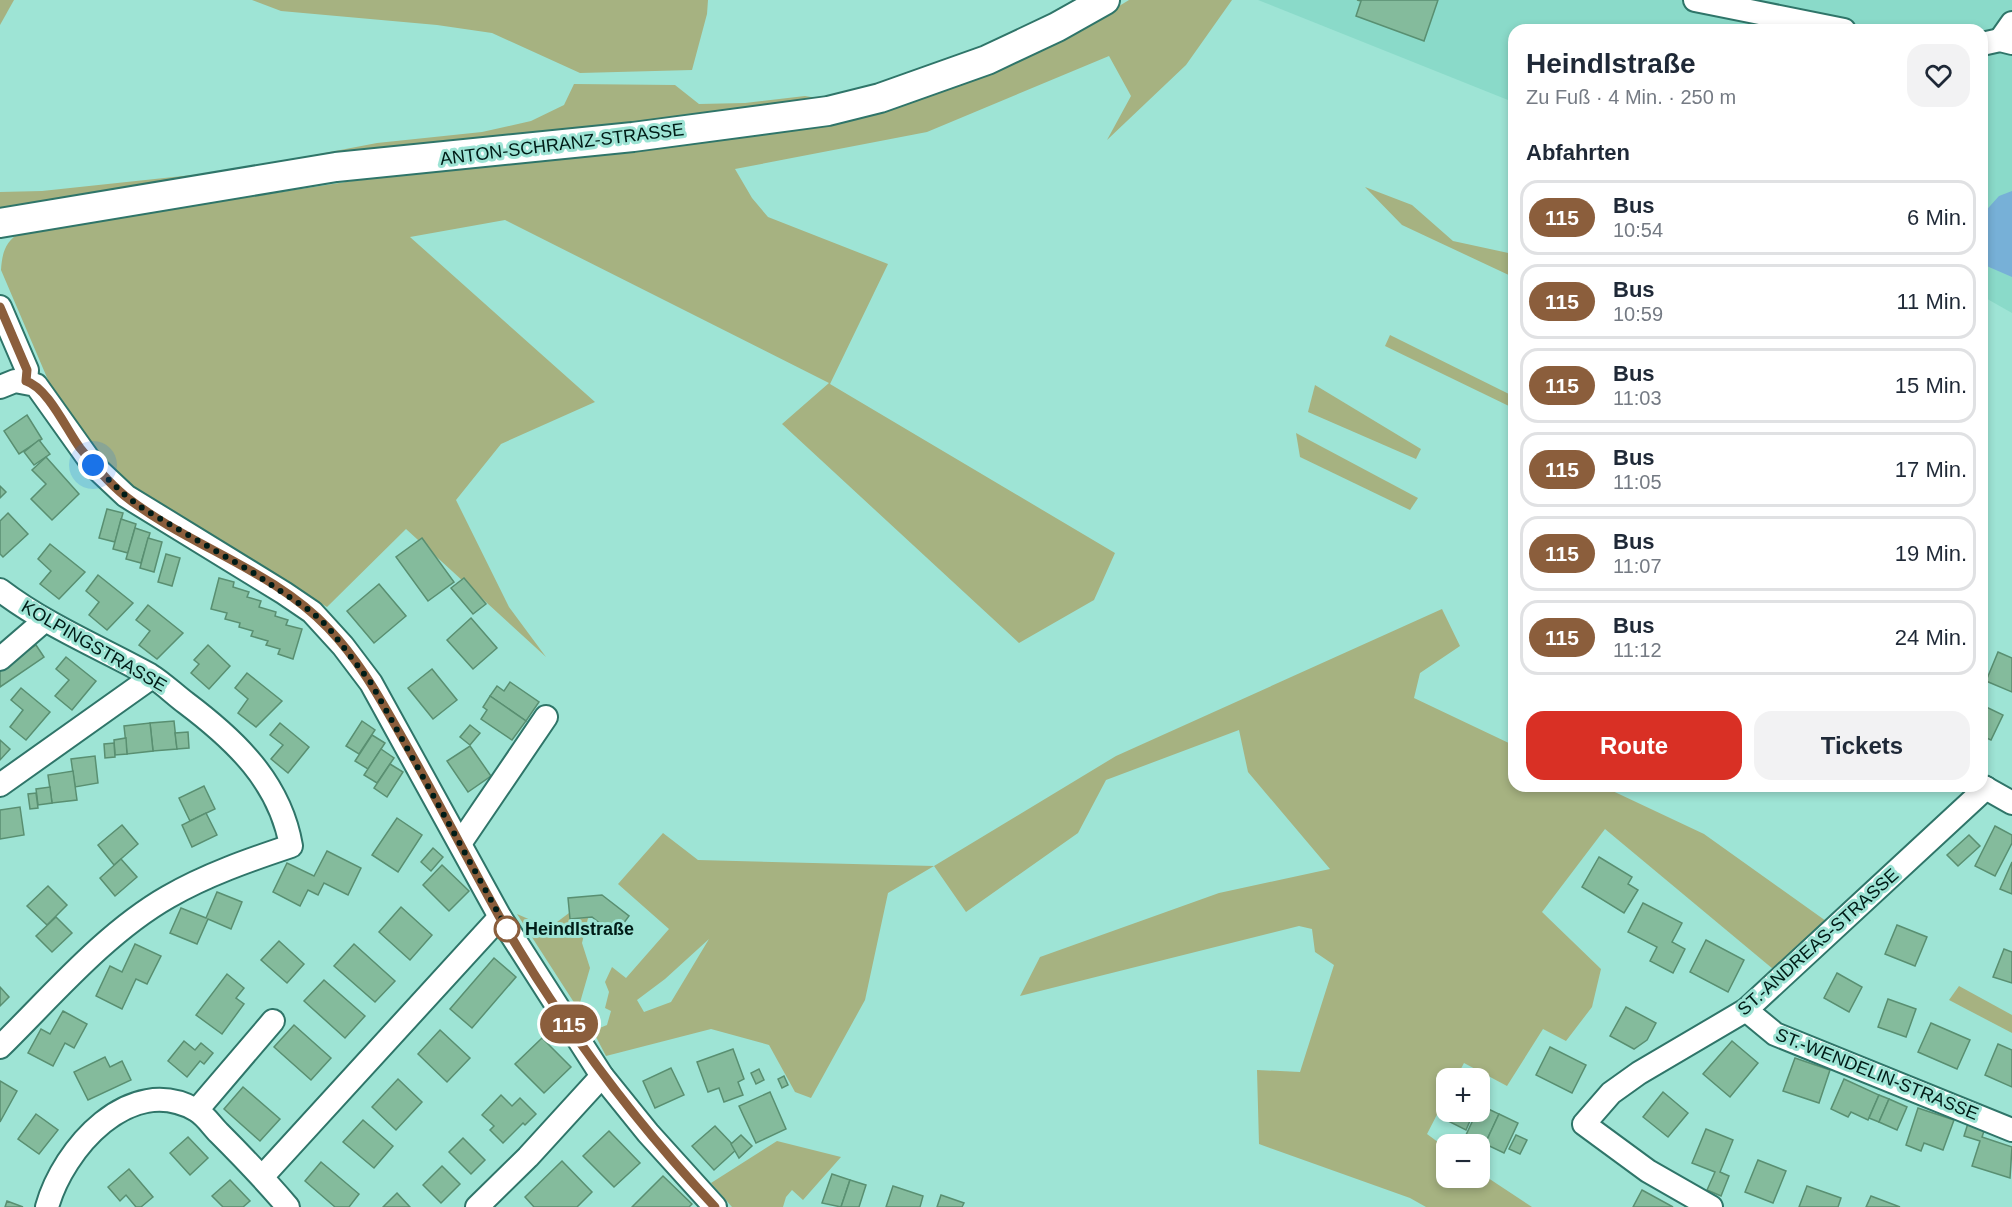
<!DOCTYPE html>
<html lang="de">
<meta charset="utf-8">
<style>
body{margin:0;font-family:Arial,sans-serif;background:#f2f2f3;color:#1f2937;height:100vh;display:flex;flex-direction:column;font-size:22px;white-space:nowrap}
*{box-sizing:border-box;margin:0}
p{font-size:20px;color:#747a83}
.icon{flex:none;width:33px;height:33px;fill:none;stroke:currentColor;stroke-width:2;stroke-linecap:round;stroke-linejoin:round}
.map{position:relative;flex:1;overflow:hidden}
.drawer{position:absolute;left:1508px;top:24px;width:480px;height:768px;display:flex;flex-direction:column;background:#fff;border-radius:18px;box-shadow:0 3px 9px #0003}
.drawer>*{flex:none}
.badge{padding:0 12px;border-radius:20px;font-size:21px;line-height:39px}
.fabs{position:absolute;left:1436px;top:1068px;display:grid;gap:12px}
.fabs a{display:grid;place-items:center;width:54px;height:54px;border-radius:12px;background:#fff;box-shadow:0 3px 9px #0003;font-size:30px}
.you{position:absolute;width:30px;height:30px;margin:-15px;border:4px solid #fff;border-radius:50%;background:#1a73e8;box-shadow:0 0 0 9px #1a73e833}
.map>.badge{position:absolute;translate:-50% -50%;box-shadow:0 0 0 3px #fff}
h2{padding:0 18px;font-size:22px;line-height:54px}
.round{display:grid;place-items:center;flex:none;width:63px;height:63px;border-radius:18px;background:#f2f2f3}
.head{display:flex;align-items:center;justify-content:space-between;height:102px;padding:0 18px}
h1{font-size:28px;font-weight:600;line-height:45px}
.button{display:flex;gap:12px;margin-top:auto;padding:12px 18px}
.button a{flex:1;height:69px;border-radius:18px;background:#d93025;color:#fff;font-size:24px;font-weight:600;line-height:69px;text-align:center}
.button a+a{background:#f2f2f3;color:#1f2937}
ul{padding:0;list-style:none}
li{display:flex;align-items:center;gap:18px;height:75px;margin:0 12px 9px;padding:0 6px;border:3px solid #e0e1e3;border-radius:18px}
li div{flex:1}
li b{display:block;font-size:22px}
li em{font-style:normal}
li .badge{min-width:66px;font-weight:700;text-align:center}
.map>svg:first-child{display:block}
</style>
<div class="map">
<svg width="2012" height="1207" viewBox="0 0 2012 1207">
<rect width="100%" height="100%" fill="#9ee4d5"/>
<!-- built -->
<polygon fill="#8adac9" points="1258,0 2012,0 2012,313 1982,296 1982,30 1514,30 1513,102"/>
<!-- green -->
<g fill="#a6b281" fill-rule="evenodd">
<polygon points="0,0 14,0 0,25"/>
<polygon points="252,0 708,0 707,14 692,70 580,73 492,33 437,25 281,11"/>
<path d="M1129,0H1232L1186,65L1107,140L1131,96L1109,56L927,132L735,169L752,198L768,217L888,264L830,384L1115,553L1094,600L1019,643L782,424L829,383L505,220L410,237L595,402L501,444L456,500L509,607L546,657L406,529L327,607L174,515L129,485L99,458L54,394L1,270C2,254 5,241 20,233L352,181L644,150L804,129L924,96L1088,25Z"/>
<polygon points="574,84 675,85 699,104 745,103 805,96 828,100 0,209 0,192 42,191 230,171 377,143 482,132 531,121 564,105"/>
<polygon points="1365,187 1412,205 1453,241 1513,254 1513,277 1402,225"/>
<polygon points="1390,335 1513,396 1513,408 1385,346"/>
<polygon points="1315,385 1421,449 1416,459 1308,412"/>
<polygon points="1296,433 1418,498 1410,510 1300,457"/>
<path d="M1442,609L1460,646L1420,673L1414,698L1513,745L1514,786H1602L1704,834L1826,921L1773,969L1605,829L1542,912L1601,969L1592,1007L1566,1041L1543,1029L1507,1086L1464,1063L1456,1078H1446V1097L1427,1134L1446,1148V1178H1479V1172L1532,1207H1426L1410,1198L1259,1144L1257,1070L1300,1072L1334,965L1315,952L1312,929L1299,926L1020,996L1040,957L1219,893L1330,869L1248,772L1239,730L1106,780L1078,833L966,912L934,866L888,893L865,1000L811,1098L795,1092L769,1045L711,1029L606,1056L586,1018L590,1017L597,1029L607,1025L611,1011L605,1008L609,992L605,982L612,967L626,978L669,929L618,884L663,833L698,860L934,866L1116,756ZM709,939L671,1002L644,1012L637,1000L665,979Z"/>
<polygon points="569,913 570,919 588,918 582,943 590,968 579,1006 575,1004 517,914 549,928"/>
<polygon points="1959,986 2012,1015 2012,1033 1949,1000"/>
<polygon points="777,1141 841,1157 803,1200 792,1190 786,1197 783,1207 732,1207 711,1183"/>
</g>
<!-- water -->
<polygon fill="#77b0d7" points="2012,191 2012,277 1982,264 1982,215 1999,196"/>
<!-- building -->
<g fill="#84bb9c" stroke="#598f71" stroke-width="1.5">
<polygon points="1357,0 1438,0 1424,41 1356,16 1361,1"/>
<polygon points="27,415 42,439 19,454 4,431"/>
<polygon points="39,440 50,454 34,465 24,452"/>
<polygon points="46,457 79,494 52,520 31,499 46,484 32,470"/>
<polygon points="0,486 6,492 0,498"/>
<polygon points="107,509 123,513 115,542 99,538"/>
<polygon points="8,513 28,534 3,557 0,554 0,521"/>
<polygon points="121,519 136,524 128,553 113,549"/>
<polygon points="135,528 150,533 141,563 126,559"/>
<polygon points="148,538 162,542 154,572 140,568"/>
<polygon points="422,538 454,582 428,601 396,557"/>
<polygon points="50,544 85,572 59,599 40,584 51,571 38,559"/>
<polygon points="166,554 180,558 172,586 158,582"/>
<polygon points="98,575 133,603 107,630 89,615 99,602 86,591"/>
<polygon points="219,578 234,582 233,587 249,592 247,597 261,601 259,607 276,612 275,616 288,620 286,625 302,629 293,659 278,654 280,649 266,645 268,641 251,636 253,631 239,627 240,623 225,619 227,613 211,609"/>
<polygon points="464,578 486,604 473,614 451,588"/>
<polygon points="379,584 406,616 374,643 347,611"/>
<polygon points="148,605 183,633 157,659 139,645 150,631 136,620"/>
<polygon points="471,618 497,648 473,669 447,640"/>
<polygon points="36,645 44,657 0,687 0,669"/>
<polygon points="208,645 230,666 209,689 191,673 199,664 194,660"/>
<polygon points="1998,652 2012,658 2012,692 1986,681"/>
<polygon points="66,657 96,681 72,710 55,696 69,680 56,669"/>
<polygon points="432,669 457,700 433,719 408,688"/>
<polygon points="247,673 282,701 256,727 238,713 248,699 235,688"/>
<polygon points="510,682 539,702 526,721 490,696 497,686 504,691"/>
<polygon points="21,688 50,712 26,740 10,727 23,710 11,700"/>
<polygon points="490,696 526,721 512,740 481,719 487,710 483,707"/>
<polygon points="1982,705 2003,715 1991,740 1982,736"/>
<polygon points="174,721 177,749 153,751 150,723"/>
<polygon points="362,721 375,730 359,754 346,746"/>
<polygon points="150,723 153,751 127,754 124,726"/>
<polygon points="280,723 309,747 288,773 271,759 283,745 270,735"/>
<polygon points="470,725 480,733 470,745 460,737"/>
<polygon points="188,732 189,748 177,749 175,733"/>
<polygon points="372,735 385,743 368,769 355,761"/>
<polygon points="126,738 127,754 115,755 114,740"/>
<polygon points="0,740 10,749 0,760"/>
<polygon points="114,743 115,757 105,758 104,744"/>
<polygon points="470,746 491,776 468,792 447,761"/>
<polygon points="381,749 394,758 377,783 364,775"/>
<polygon points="95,756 98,783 75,787 71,759"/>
<polygon points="390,764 403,772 387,797 374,788"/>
<polygon points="73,771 77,800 52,803 48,775"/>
<polygon points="204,786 215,809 190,821 179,798"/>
<polygon points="50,787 52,803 38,805 36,789"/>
<polygon points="36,793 38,808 30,809 28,794"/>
<polygon points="20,807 24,835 0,839 0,810"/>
<polygon points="206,813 217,835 192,847 182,825"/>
<polygon points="397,818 422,835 398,872 372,855"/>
<polygon points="122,825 138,844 114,865 98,845"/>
<polygon points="1995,826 2012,835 2012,843 1995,876 1975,866"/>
<polygon points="1969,835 1980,846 1958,866 1947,855"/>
<polygon points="433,848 443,857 431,871 421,862"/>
<polygon points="327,851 361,868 348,895 324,883 318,895 308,890 300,906 273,892 287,863 314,876"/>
<polygon points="1599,857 1632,877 1628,884 1638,890 1624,913 1582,887"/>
<polygon points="121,859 137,877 115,896 100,878"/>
<polygon points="2012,862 2012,894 2000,889"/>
<polygon points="442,865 469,891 449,911 423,885"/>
<polygon points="48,886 67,905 47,925 27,906"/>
<polygon points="217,892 242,902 231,929 208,919 197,944 170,933 181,908 206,918"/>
<polygon points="602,895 629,916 615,935 592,917 570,919 568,898"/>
<polygon points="1643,903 1682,923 1672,942 1685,949 1673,973 1650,961 1657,947 1628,932"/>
<polygon points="401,907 432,935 410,960 379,932"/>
<polygon points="56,917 72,933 52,952 36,936"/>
<polygon points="1897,925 1927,937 1915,966 1885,954"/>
<polygon points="1706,940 1744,960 1728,992 1690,972"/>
<polygon points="279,941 304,964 287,983 261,960"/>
<polygon points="135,944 161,956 147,984 136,979 122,1009 96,996 110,966 122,972"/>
<polygon points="354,944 395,981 375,1002 334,966"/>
<polygon points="2004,949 2012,952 2012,983 1993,977"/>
<polygon points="494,958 516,977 472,1028 450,1009"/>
<polygon points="1837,973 1862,987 1849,1012 1824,998"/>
<polygon points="227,974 244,988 236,998 244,1004 222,1034 196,1015"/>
<polygon points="324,980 365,1016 345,1038 304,1001"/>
<polygon points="0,987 9,997 0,1006"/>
<polygon points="1888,999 1916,1009 1906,1037 1878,1027"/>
<polygon points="1626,1007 1656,1023 1647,1040 1634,1049 1610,1036"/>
<polygon points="63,1011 87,1024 74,1048 65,1043 53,1066 28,1053 41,1029 50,1034"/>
<polygon points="1931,1023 1970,1040 1957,1069 1918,1052"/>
<polygon points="294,1025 331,1058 311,1080 274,1047"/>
<polygon points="440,1030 470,1058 447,1082 418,1054"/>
<polygon points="542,1038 571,1067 544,1093 515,1064"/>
<polygon points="184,1041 195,1050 201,1043 213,1053 204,1064 200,1061 187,1077 168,1061"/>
<polygon points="1732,1041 1758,1063 1730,1097 1703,1074"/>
<polygon points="1998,1044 2012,1050 2012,1087 1985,1075"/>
<polygon points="1550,1047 1586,1065 1572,1093 1536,1075"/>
<polygon points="733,1049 744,1079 738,1082 743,1095 724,1102 719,1088 708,1092 697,1062"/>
<polygon points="105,1057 110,1067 122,1061 131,1080 88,1100 74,1072"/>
<polygon points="1795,1058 1830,1070 1819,1103 1783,1091"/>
<polygon points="671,1068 684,1095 655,1108 643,1081"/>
<polygon points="759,1069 764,1080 756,1084 751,1073"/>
<polygon points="784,1076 788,1085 782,1088 778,1079"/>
<polygon points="398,1079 422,1102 396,1130 372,1107"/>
<polygon points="1844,1079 1879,1095 1868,1120 1851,1112 1848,1117 1831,1109"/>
<polygon points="0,1081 17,1091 0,1122"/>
<polygon points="243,1087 280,1119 260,1141 224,1109"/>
<polygon points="770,1092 786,1129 756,1143 739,1106"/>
<polygon points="1663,1092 1688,1113 1668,1137 1643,1117"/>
<polygon points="501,1095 512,1106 520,1098 536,1114 525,1125 523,1123 503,1143 490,1130 494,1126 482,1115"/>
<polygon points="1879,1095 1889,1099 1879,1122 1869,1118"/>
<polygon points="1889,1099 1907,1107 1897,1130 1879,1122"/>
<polygon points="1480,1105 1499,1114 1485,1144 1466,1135"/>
<polygon points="1918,1108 1954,1120 1943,1150 1924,1143 1921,1151 1906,1145"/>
<polygon points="1453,1112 1473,1114 1466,1130 1448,1121"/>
<polygon points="36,1114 58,1130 39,1154 18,1139"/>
<polygon points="1499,1114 1518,1123 1504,1153 1485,1144"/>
<polygon points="363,1120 393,1146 374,1168 343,1142"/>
<polygon points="1969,1120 1986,1125 1982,1137 2012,1147 2010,1178 1972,1166 1980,1141 1964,1136"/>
<polygon points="715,1126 737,1149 714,1170 692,1146"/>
<polygon points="1706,1129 1733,1140 1720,1172 1729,1176 1721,1196 1707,1190 1715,1172 1692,1163"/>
<polygon points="609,1131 640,1163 614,1187 583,1156"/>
<polygon points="741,1135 752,1146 739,1158 731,1144"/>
<polygon points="1516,1135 1527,1140 1520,1154 1509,1149"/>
<polygon points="188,1137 208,1158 190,1175 170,1153"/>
<polygon points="463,1138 485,1160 471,1174 449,1152"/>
<polygon points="1758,1160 1786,1171 1773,1203 1745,1192"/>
<polygon points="562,1161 592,1192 577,1207 534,1207 525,1197"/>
<polygon points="321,1162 359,1194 349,1207 335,1207 305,1181"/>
<polygon points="442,1166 460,1184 441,1203 423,1185"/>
<polygon points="129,1169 153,1197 141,1207 136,1207 126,1195 120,1201 108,1187"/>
<polygon points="832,1174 850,1180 841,1207 822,1203"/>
<polygon points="663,1176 692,1204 689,1207 632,1207"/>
<polygon points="230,1180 250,1201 243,1207 223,1207 212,1196"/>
<polygon points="850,1180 866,1185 859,1207 841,1207"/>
<polygon points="893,1186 923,1196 920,1207 886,1207"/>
<polygon points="1807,1186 1841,1198 1838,1207 1799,1207"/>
<polygon points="1642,1190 1673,1207 1633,1207"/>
<polygon points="397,1193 410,1207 383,1207"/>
<polygon points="941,1195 964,1203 962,1207 937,1207"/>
<polygon points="1871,1196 1900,1207 1866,1207"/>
<polygon points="7,1201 23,1207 5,1207"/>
</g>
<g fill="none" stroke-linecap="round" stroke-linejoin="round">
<!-- minor casing -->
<g stroke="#2f7569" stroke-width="26">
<g id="minor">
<polyline points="1695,0 1844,30"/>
<polyline points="2000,40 2012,23"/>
<polyline points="1982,44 2000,40 2012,43"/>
<polyline points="0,307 27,370 26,381"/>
<polyline points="0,387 15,381 36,385 93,465 126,496 284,593 312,612 343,646 371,683 500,917 602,1076 648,1133 715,1207"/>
<path d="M0,590C46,625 99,647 150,675C163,683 174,694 186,703C235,740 280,782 291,846C249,860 206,875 168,897C105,933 51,997 0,1047"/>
<polyline points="0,659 44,621"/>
<polyline points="0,785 152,677"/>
<polyline points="1982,786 2012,803"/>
<polyline points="461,842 546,717"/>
<polyline points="1746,1010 1775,1034 2012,1130"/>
<polyline points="197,1110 273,1021"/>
<polyline points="262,1177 500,917"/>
<path d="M47,1207C63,1149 130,1072 196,1110C205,1115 212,1126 219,1133C243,1157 266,1181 288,1207"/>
<polyline points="477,1207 528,1157 602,1076"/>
<polyline points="1711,1207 1648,1171 1584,1124 1611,1093 1639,1073 1746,1010 1986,788"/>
</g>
</g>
<!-- major casing -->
<g stroke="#2f7569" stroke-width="32">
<polyline id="major" points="0,223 336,167 633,137 828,111 880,98 987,60 1057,27 1105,0"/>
</g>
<!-- minor -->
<use href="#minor" stroke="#fff" stroke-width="22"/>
<!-- major -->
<use href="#major" stroke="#fff" stroke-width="28"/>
</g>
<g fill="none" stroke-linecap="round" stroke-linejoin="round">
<!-- line casing -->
<g stroke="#fff" stroke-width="14">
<path id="line" d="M0,307L27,370L26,381C48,388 66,429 80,448C94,465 108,482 125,496C188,546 272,569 328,628C358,659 378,695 399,732C434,793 465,855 499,916C560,1022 632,1119 715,1207"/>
</g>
<!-- line -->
<use href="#line" stroke="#8b5e3c" stroke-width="9"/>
<!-- walk -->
<polyline stroke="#001c17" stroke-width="6" stroke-dasharray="0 10.8" points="93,465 126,496 145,510 252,572 312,612 328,627 371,683 507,929"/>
</g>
<!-- markers -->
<circle fill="#fff" stroke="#8b5e3c" stroke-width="3" cx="507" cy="929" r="12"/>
<g text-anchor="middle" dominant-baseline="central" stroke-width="6" stroke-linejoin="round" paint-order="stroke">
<!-- street labels -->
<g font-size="18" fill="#001c17" stroke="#9ee4d5">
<text transform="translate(562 144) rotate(-7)">ANTON-SCHRANZ-STRASSE</text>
<text transform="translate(94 646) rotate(30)">KOLPINGSTRASSE</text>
<text transform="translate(1818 942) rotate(-42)">ST.-ANDREAS-STRASSE</text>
<text transform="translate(1877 1074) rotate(22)">ST.-WENDELIN-STRASSE</text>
</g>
<!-- stop labels -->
<g font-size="18" font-weight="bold" fill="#001c17" stroke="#9ee4d5" text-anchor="start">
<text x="525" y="929">Heindlstraße</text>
</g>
</g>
</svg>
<div class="fabs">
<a>+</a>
<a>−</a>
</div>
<div class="you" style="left:93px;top:465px"></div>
<b class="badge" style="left:569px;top:1024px;background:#8b5e3c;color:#fff">115</b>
<section class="drawer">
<div class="head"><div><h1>Heindlstraße</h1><p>Zu Fuß · 4 Min. · 250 m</p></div><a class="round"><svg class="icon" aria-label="heart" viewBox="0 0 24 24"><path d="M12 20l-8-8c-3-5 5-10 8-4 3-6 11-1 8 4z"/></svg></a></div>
<h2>Abfahrten</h2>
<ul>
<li><span class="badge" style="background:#8b5e3c;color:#fff">115</span><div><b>Bus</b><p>10:54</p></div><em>6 Min.</em></li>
<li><span class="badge" style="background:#8b5e3c;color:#fff">115</span><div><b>Bus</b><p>10:59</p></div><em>11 Min.</em></li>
<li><span class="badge" style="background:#8b5e3c;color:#fff">115</span><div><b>Bus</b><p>11:03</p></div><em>15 Min.</em></li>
<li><span class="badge" style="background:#8b5e3c;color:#fff">115</span><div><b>Bus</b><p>11:05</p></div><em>17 Min.</em></li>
<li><span class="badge" style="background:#8b5e3c;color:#fff">115</span><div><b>Bus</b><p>11:07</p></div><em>19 Min.</em></li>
<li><span class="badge" style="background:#8b5e3c;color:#fff">115</span><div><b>Bus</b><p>11:12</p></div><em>24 Min.</em></li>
</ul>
<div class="button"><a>Route</a><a>Tickets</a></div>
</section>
</div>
